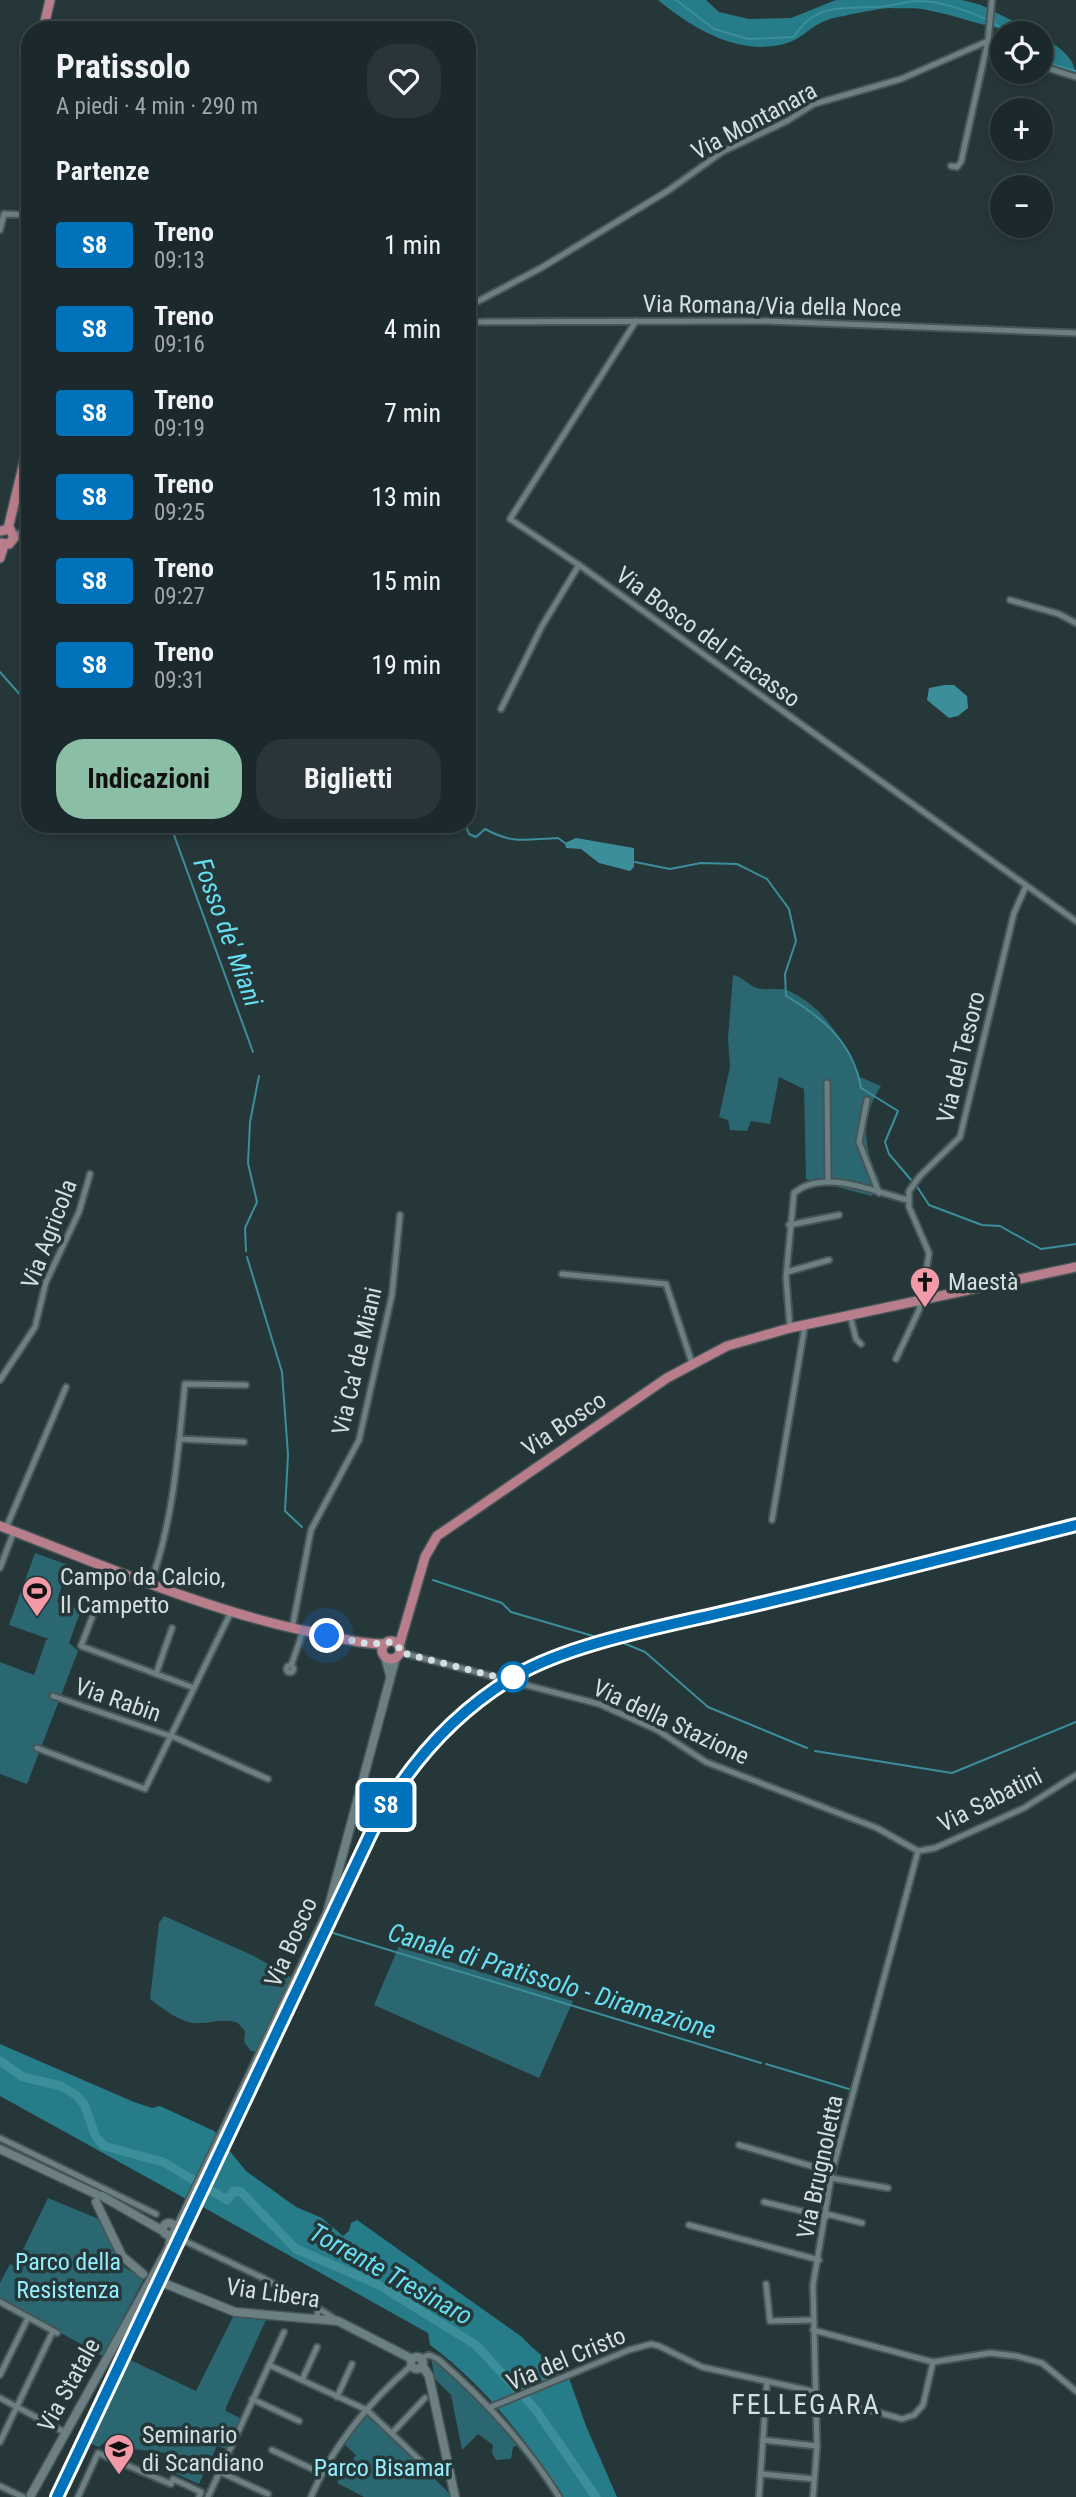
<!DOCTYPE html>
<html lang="it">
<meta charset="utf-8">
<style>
body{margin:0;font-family:"Roboto Condensed",sans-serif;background:#293538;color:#f1f3f6;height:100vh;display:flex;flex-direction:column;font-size:26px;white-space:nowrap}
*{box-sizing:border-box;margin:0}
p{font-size:23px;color:#a0a6a9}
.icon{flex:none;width:38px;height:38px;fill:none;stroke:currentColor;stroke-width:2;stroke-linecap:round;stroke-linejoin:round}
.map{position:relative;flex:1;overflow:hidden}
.panel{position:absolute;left:21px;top:21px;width:455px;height:812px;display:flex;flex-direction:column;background:#1c292c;border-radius:28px;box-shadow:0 4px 10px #0003,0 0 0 2px #3a4548}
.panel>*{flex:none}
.badge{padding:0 14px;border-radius:5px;font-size:24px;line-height:46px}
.fabs{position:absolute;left:990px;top:21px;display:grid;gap:14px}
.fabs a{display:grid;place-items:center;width:63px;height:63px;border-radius:50%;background:#1c292c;box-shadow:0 4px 10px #0003,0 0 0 2px #3a4548;font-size:35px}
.you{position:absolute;width:35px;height:35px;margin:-18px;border:5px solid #fff;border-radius:50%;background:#1a73e8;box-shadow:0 0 0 10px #1a73e833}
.map>.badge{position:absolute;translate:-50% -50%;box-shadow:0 0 0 4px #fff}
h2{padding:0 35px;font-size:26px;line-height:63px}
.round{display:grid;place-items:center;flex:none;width:74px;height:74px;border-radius:28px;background:#293538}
.head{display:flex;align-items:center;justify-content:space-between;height:119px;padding:0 35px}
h1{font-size:33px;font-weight:700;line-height:52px}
.action{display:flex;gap:14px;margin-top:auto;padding:14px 35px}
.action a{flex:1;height:80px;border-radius:28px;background:#8abfa5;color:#111;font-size:28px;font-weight:700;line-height:80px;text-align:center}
.action a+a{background:#293538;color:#f1f3f6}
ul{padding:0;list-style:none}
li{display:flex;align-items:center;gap:21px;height:84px;padding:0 35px}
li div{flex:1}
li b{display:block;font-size:26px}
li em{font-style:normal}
li .badge{min-width:77px;font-weight:700;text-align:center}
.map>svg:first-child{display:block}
</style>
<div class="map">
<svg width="1076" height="2497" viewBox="0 0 1076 2497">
<rect width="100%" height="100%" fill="#26373a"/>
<!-- green -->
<g fill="#2b6770">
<path d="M733,975C743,977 748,985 757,988C767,991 779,987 789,991C826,1008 843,1042 860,1077L881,1086C861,1117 862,1146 879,1179L872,1196L806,1179L804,1089L779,1077L770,1124L751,1121L747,1131L730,1130L728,1120L719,1117L730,1067L728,1038Z"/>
<polygon points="35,1553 68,1565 57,1602 81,1610 69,1643 78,1651 27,1784 0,1774 0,1662 34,1675 46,1640 49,1639 9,1625"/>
<path d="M164,1916L254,1956L292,1978L259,2052L251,2051L244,2042L245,2031L238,2023C225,2018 213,2023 199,2023C182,2024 163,2009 150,1999L159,1923Z"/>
<polygon points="399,1946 573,2001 539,2078 374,2005"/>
<polygon points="48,2198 101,2220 124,2267 144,2279 103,2356 0,2300 0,2283 10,2264 15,2266"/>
<polygon points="233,2317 266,2320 226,2407 226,2411 240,2418 226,2449 217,2446 199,2484 172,2472 179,2457 175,2454 124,2448 106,2441 99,2447 86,2442 126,2358 196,2391"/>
<polygon points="431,2358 490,2410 520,2444 513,2447 511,2459 496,2460 492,2453 493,2445 478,2434 462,2450 451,2395 435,2379"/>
<polygon points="367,2412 452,2496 452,2497 364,2497 337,2483 356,2455 342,2442"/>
</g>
<!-- forest -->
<g fill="#267c88">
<path d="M658,0H706L719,12L749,19L791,18L836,0H962L981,5L1036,33C1000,33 964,17 927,10C915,7 902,9 890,8C880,8 836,17 827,20C813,25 803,37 790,42C743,59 693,29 658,0Z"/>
<path d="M1041,36C1057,46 1076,57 1076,77H1066L1041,64Z"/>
<polygon points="0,2044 134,2102 152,2108 160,2106 214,2131 219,2137 188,2200 0,2096"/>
<path d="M228,2149L246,2171L296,2207L322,2218L343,2236L349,2231L351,2223L357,2220L522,2337C538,2355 550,2358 561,2380L569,2378L586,2426L617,2497H563C527,2440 485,2386 430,2345L428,2333L201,2206Z"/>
</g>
<!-- water -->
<g fill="#3b8e9a">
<polygon points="945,685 954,685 967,696 968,708 958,716 949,718 927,700 929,688"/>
<polygon points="576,838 634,848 634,867 630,871 599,863 581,849 566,848 565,843"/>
</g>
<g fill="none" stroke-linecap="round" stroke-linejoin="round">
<!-- stream -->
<g stroke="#3b8e9a" stroke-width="2">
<path d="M676,0L714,29L748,39L794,37C814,4 842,8 876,7C890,7 905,1 919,1C941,1 969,11 988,20"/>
<polyline points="993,23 1012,33"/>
<polyline points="1041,54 1054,65 1076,71"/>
<polyline points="0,672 30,706"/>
<polyline points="170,824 253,1052"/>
<path d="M465,824L469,834L476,837L485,829C514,845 527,839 558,838L565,843"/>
<path d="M635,862L670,869L701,863L737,864L767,879L789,909L796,941L785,974L786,996C824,1018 853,1043 861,1088L898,1111L885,1142L889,1154L912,1181"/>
<polyline points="916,1185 929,1205 982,1225 1000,1226 1041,1249 1076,1244"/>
<polyline points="246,1251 245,1228 257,1202 248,1163 250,1122 259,1076"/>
<polyline points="247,1257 282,1372 288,1455 285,1511 302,1527"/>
<polyline points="433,1580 502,1603 511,1612 600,1638 616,1635"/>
<polyline points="621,1642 645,1652 708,1707 807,1748"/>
<polyline points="815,1751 952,1773 1076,1722"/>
<polyline points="333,1933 761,2063"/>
<polyline points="766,2064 849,2089"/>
</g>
<!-- river -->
<polyline stroke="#3b8e9a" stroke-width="9" points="0,2061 23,2077 61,2086 76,2095 84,2104 96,2137 104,2146 163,2162 227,2200 234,2191 241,2192 296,2249 379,2285 476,2345 536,2410 596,2497"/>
<!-- street casing -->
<g stroke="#465557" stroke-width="9">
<g id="street">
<polyline points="988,41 1003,48"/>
<polyline points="1041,66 1076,77"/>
<polyline points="951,166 957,167 961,162 988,41 992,0"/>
<polyline points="0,230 4,214 30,215"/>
<polyline points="467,307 541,268 669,190 722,152 787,121 814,104 901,79 988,41"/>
<polyline points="636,321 510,519 579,565 1076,921"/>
<polyline points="467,322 765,321 1076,333"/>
<polyline points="14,535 30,530"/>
<polyline points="1010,600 1059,614 1076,623"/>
<polyline points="501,709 542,626 579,565"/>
<polyline points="827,1083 828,1181"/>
<polyline points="867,1100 859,1142 879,1193"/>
<polyline points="789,1225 839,1215"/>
<polyline points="787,1272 829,1260"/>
<polyline points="562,1274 666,1284 692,1363"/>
<polyline points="922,1299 929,1253 909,1207 909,1191 920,1176 960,1137 1014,913 1026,886"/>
<polyline points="850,1315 856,1339 861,1344"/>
<path d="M790,1328L786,1277L794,1193C823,1168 874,1192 908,1200"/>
<polyline points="896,1359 919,1310 920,1301"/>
<polyline points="0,1380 35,1327 46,1282 79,1212 90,1174"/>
<polyline points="180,1439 244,1442"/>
<polyline points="772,1520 805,1325"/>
<polyline points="6,1528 66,1387"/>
<polyline points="0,1568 14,1531"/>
<path d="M151,1582C174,1518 178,1451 185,1384L246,1385"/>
<polyline points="98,1602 81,1646 194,1688"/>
<polyline points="292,1629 311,1530 359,1440 392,1295 400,1215"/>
<polyline points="399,1652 599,1704 657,1730 706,1762 877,1828 918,1851"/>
<circle cx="290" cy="1669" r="3.5"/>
<polyline points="291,1666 303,1631"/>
<polyline points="156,1674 172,1628"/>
<polyline points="53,1696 176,1738 268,1779"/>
<polyline points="37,1748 145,1789 231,1612"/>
<polyline points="918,1851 935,1848 1024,1808 1076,1775"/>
<polyline points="0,2138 156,2214"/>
<polyline points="739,2145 832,2172"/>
<polyline points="831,2178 888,2188"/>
<polyline points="764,2202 826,2217"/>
<polyline points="827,2214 862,2223"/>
<polyline points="689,2225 819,2260"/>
<polyline points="185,2241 263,2278 318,2308"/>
<polyline points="766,2284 770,2321 813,2320"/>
<polyline points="0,2302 57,2333"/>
<polyline points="317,2319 318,2308 335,2319"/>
<polyline points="813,2330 933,2362 990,2353 1016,2356 1042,2363 1076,2391"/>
<path d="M421,2358L429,2355L438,2359C485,2400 526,2444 559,2497"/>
<polyline points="269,2365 284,2332"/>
<polyline points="0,2375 28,2318"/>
<polyline points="302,2380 317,2347"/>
<polyline points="337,2397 352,2364"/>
<polyline points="0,2398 64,2432"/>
<polyline points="252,2399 299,2421"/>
<polyline points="491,2407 629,2350 651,2344 659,2346 702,2367 816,2392"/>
<polyline points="817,2410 866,2409 902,2419 914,2415 923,2405 933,2362"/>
<polyline points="392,2433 425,2398"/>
<polyline points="763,2440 817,2446"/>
<polyline points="0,2442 53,2331"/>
<polyline points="272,2450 321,2473"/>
<polyline points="220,2472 268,2494"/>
<polyline points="761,2474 814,2479"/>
<polyline points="0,2486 23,2497"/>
<polyline points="78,2497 98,2453 171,2484 173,2479 201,2492 199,2497"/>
<polyline points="208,2497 269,2365 367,2410 426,2466"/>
<path d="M311,2497C333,2445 369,2402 412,2365"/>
<polyline points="759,2497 767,2381"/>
<polyline points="813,2497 817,2446 813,2285 832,2172 918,1851"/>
</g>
</g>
<!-- secondary casing -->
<g stroke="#465557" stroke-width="11">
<g id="secondary">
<polyline points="385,1657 390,1675"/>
<polyline points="0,2149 98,2195"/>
<polyline points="102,2196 163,2231"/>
<polyline points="96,2202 122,2256 143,2274"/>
<circle cx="169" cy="2229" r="6"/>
<polyline points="176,2230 327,1913 396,1657"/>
<polyline points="166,2284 235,2312 338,2321 412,2359"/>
<circle cx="417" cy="2363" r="6"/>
<polyline points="422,2365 429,2376 455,2497"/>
<polyline points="31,2495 169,2247 171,2235"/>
</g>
</g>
<!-- primary casing -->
<g stroke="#465557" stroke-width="12">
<g id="primary">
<polyline points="43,30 50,0"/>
<polyline points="8,529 30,437"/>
<polyline points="0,531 10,529 14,538 9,544 0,543"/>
<polyline points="0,558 4,545"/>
<path d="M0,1526C100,1564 207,1611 311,1632C335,1637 360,1644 385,1644"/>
<circle cx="391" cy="1650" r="9"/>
<polyline points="399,1646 425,1557 437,1536 667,1378 727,1346 790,1328 1076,1267"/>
</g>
</g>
<!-- street -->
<use href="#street" stroke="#6c7f82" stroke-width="5"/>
<!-- secondary -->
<use href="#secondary" stroke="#6c7f82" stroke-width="8"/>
<!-- primary -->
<use href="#primary" stroke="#b87e8b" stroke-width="9"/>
<!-- rail -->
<path stroke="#adb8bb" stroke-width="2" stroke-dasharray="3.5 7" stroke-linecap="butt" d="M57,2497L371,1834C421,1735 485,1680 590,1646L1076,1525"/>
</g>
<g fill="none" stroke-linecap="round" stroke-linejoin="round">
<!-- line casing -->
<g stroke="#fff" stroke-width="16">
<path id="line" d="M57,2497L371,1833C405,1768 451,1714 515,1676C572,1642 676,1624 742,1608C854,1582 965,1553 1076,1525"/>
</g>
<!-- line -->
<use href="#line" stroke="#0072bc" stroke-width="10"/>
<!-- walk -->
<polyline stroke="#d5dfe1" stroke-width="7" stroke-dasharray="0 12.6" points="327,1636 370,1644 392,1642 399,1646 399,1652 509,1680 513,1677"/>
</g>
<!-- icons -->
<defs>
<g id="church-pin" transform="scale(1.575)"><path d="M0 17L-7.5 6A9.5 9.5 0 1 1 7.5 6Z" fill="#f39aa8" stroke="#26373a"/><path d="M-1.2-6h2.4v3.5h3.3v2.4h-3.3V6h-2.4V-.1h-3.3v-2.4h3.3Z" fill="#111"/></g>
<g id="stadium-pin" transform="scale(1.575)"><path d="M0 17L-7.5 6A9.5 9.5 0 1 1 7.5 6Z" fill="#f39aa8" stroke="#26373a"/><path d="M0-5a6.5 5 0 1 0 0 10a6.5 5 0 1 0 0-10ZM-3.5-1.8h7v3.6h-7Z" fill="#111"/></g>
<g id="university-pin" transform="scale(1.575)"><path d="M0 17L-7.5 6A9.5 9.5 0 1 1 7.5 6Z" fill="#f39aa8" stroke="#26373a"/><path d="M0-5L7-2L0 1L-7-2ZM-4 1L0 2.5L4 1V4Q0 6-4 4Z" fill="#111"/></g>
</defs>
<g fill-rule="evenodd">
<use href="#church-pin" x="925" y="1282"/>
<use href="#stadium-pin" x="37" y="1591"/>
<use href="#university-pin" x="119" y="2449"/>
</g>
<!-- markers -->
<circle fill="#fff" stroke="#0072bc" stroke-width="3.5" cx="513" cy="1677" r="14"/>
<g text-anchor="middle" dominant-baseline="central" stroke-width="7" stroke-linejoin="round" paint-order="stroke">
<!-- street labels -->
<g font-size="24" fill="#d5dfe1" stroke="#26373a">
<text transform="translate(754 121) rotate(-28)">Via Montanara</text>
<text transform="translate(772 306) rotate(1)">Via Romana/Via della Noce</text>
<text transform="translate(708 637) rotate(36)">Via Bosco del Fracasso</text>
<text transform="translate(961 1057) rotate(-76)">Via del Tesoro</text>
<text transform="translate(49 1234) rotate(-69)">Via Agricola</text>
<text transform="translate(357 1361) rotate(-77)">Via Ca' de Miani</text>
<text transform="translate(564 1424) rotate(-34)">Via Bosco</text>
<text transform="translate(118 1700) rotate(19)">Via Rabin</text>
<text transform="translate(671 1722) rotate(25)">Via della Stazione</text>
<text transform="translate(990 1800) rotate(-27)">Via Sabatini</text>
<text transform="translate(291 1942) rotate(-66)">Via Bosco</text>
<text transform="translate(820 2167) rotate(-78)">Via Brugnoletta</text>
<text transform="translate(273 2293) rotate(8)">Via Libera</text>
<text transform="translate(566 2359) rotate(-23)">Via del Cristo</text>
<text transform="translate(69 2385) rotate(-61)">Via Statale</text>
</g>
<!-- poi labels -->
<g font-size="24" fill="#d5dfe1" stroke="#26373a" text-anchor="start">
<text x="948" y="1282">Maestà</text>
<text x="60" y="1577">Campo da Calcio,<tspan x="60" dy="28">Il Campetto</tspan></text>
<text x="142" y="2435">Seminario<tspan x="142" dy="28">di Scandiano</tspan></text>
</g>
<!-- park labels -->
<g font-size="24" fill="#93edfc" stroke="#26373a">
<text x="68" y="2262">Parco della<tspan x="68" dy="28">Resistenza</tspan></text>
<text x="383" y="2468">Parco Bisamar</text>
</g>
<!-- water labels -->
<g font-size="26" font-style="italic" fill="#66dff2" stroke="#26373a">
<text transform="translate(228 932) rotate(70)">Fosso de' Miani</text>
<text transform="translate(552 1981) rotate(17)">Canale di Pratissolo - Diramazione</text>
<text transform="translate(391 2274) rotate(29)">Torrente Tresinaro</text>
</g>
<!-- quarter labels -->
<g font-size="28" letter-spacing="2" fill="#d5dfe1" stroke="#26373a">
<text x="806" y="2404">FELLEGARA</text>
</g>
</g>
</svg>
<div class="fabs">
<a><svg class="icon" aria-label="locate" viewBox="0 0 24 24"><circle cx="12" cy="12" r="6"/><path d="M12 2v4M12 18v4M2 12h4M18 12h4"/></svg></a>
<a>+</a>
<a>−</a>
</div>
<div class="you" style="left:327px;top:1636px"></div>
<b class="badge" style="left:386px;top:1805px;background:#0072bc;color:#fff">S8</b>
<section class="panel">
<div class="head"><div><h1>Pratissolo</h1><p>A piedi · 4 min · 290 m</p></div><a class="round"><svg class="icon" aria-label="heart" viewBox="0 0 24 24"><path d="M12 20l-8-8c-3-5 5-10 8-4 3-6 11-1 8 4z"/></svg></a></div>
<h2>Partenze</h2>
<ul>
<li><span class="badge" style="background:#0072bc;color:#fff">S8</span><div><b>Treno</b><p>09:13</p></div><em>1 min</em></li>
<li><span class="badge" style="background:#0072bc;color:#fff">S8</span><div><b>Treno</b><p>09:16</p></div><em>4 min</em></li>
<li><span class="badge" style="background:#0072bc;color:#fff">S8</span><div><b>Treno</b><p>09:19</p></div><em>7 min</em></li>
<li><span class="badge" style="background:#0072bc;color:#fff">S8</span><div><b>Treno</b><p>09:25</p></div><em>13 min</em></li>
<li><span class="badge" style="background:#0072bc;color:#fff">S8</span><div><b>Treno</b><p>09:27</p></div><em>15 min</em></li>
<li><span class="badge" style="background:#0072bc;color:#fff">S8</span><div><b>Treno</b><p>09:31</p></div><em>19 min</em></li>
</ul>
<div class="action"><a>Indicazioni</a><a>Biglietti</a></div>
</section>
</div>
